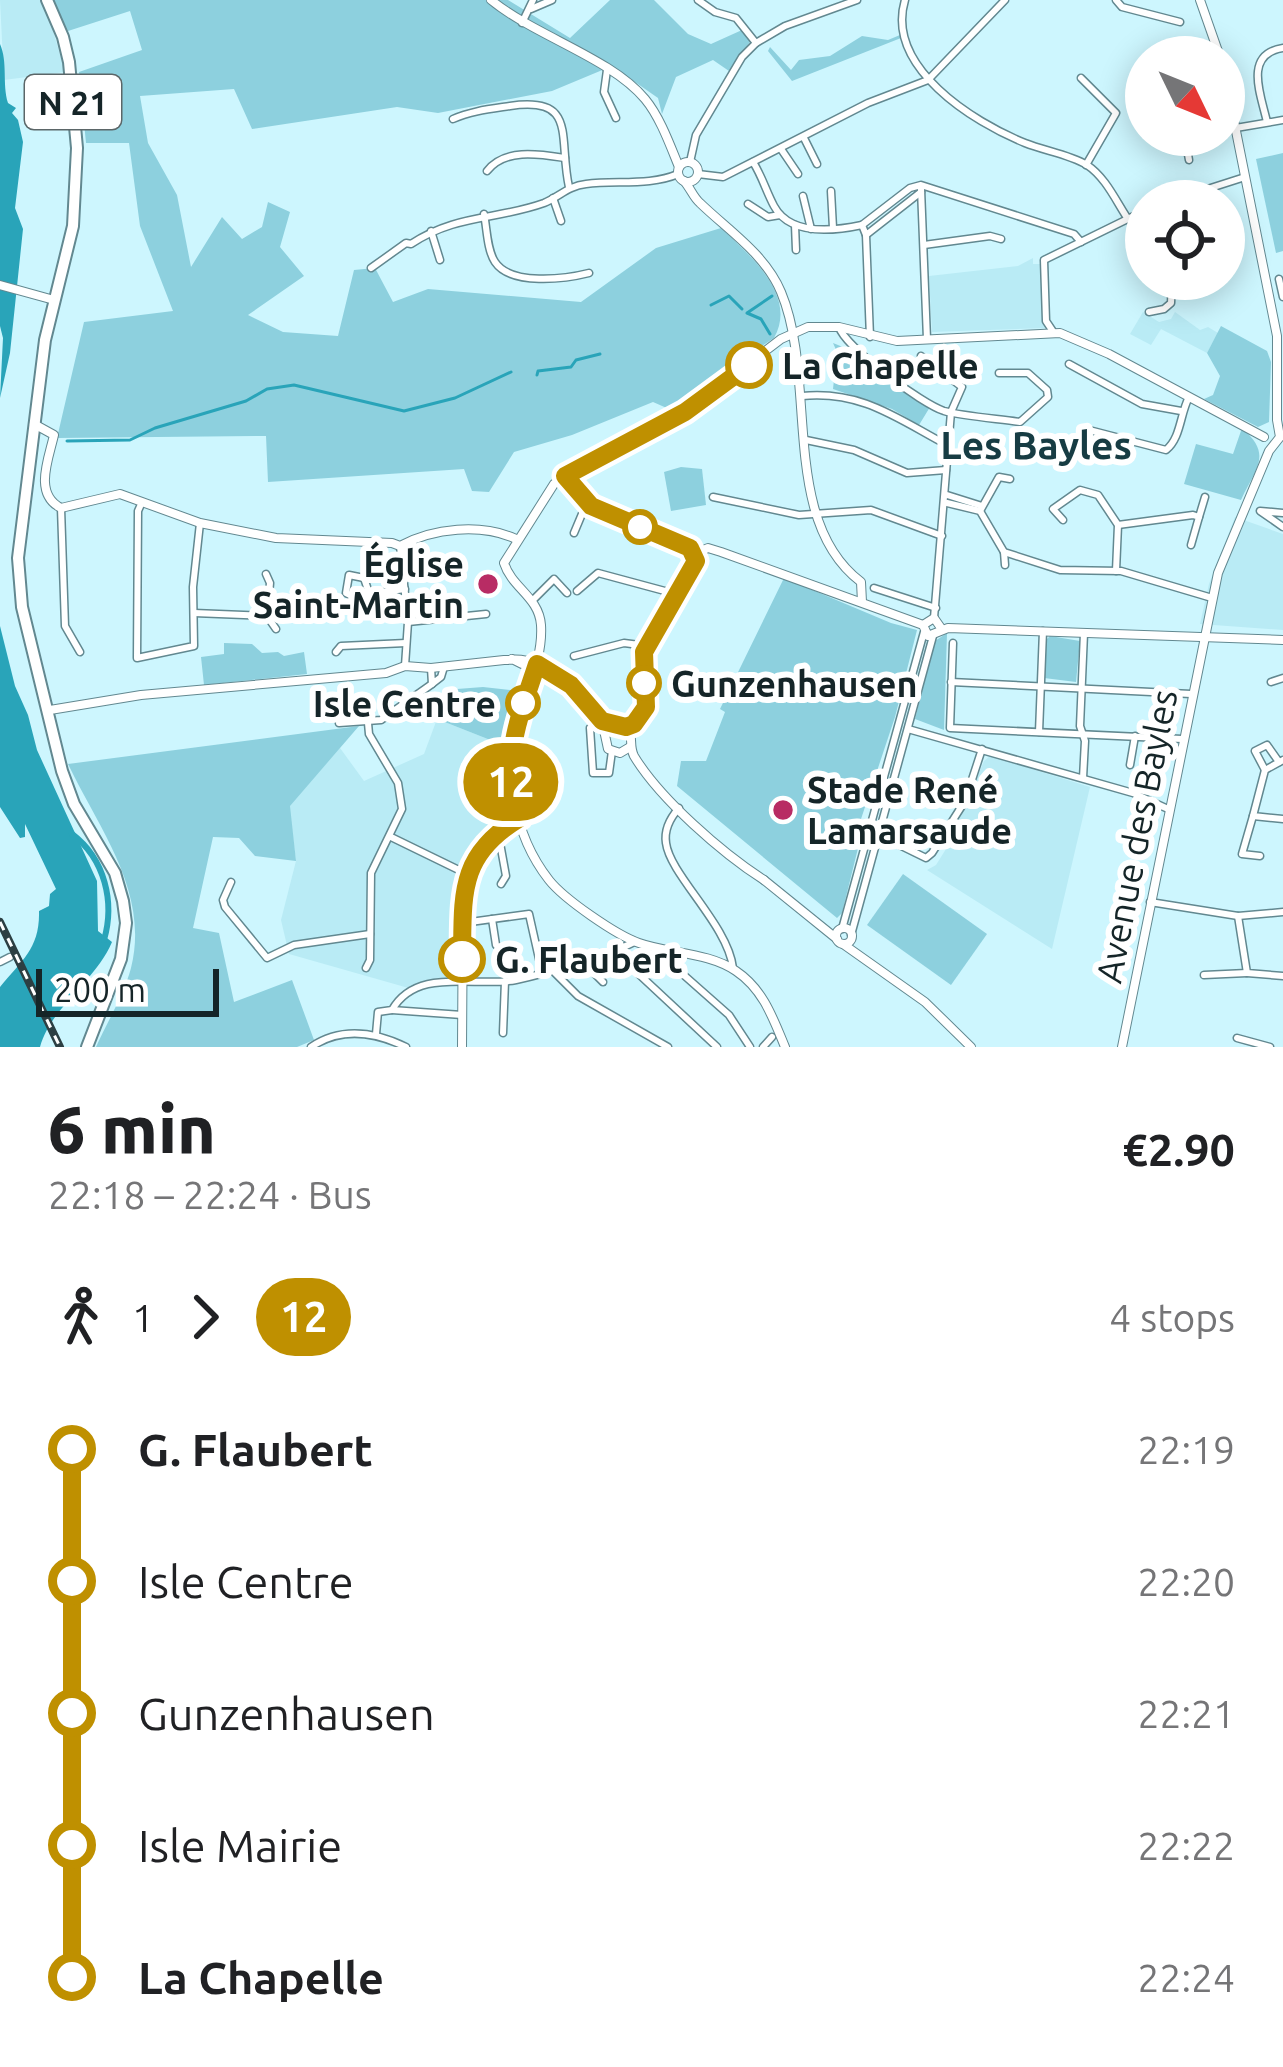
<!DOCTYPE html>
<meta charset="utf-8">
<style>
body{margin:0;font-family:Ubuntu,sans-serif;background:#f2f2f2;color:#202124;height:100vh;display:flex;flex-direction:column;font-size:45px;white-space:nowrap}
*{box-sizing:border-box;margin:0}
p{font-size:39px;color:#757577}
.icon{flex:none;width:66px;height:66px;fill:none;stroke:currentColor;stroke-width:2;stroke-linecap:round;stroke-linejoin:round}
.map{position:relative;height:1047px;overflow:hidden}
.details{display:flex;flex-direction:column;background:#fff;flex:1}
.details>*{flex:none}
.badge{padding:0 24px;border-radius:39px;font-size:42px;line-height:78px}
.needle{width:78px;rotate:133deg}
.controls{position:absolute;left:1125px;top:36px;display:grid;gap:24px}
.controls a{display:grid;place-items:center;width:120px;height:120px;border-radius:50%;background:#fff;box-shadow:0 6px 30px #0003;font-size:60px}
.scale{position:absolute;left:36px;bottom:30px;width:183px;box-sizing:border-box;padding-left:12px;border:6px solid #152528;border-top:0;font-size:33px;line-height:42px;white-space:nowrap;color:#152528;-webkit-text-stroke:9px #fff;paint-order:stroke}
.map>.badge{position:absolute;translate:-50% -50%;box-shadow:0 0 0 6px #fff}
.legs{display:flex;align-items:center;gap:18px;height:132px;padding:0 48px;font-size:39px}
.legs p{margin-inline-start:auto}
.head{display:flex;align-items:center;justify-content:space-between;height:204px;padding:0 48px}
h1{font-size:66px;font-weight:800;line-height:90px}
ul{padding:0 48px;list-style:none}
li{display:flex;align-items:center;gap:42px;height:132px;font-size:45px}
li i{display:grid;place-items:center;width:18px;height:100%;margin:0 15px;background:currentColor}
li i::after{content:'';width:30px;height:30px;margin:-15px;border:9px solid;border-radius:50%;background:#fff}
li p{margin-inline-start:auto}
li:first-child i{background:linear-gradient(#0000 50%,currentColor 0)}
li:last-child i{background:linear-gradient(currentColor 50%,#0000 0)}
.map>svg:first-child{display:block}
</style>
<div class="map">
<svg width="1283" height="1047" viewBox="0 0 1283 1047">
<rect width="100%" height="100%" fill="#cdf6fe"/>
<!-- built -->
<g fill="#b9ebf5">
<polygon points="0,0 40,0 48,13 65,72 4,80"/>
<polygon points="1033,258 1033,264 1042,264 1046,328 932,332 929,276 1018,266"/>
<polygon points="1143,312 1159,322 1171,319 1175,312 1200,330 1208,327 1218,333 1207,353 1161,329 1151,345 1130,334"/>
<polygon points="1235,517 1283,534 1283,630 1200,624 1209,584"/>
<polygon points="437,719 503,745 510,810 460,867 457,977 412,989 289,954 281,920 296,861 289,806 340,748 364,781 424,754"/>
<polygon points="990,756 1090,787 1052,949 927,870 936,865 961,825 959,820 984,761"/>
</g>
<!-- green -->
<g fill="#8dd0de">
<path d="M51,0H508L570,38L610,0H654L688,34L711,44L742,30L750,42L729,71L713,60L676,77L662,114L658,98L612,66L552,91L438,113L397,107L252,129L234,89L140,96L148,143L177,195L191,267L222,217L242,239L262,227L268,202L290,212L280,247L304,276L248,315L283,332L338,336L354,270L375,268L393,302L428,289L581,302L656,248L721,228C750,255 798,296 774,338L669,409L653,402L572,435L514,452L489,492L472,491L464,469L268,482L266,436L57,438L84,322L173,311L140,226L129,143H86L79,72L142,50L130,11L68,31Z"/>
<polygon points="900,35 901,38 792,81 768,51 770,47 791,70 799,60 830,56 862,36 888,40"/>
<polygon points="1283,153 1283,251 1276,253 1256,159"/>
<polygon points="1221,326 1267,351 1271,362 1269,422 1258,427 1204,399 1213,395 1220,376 1207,353"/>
<path d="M833,343C854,350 862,366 880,379L882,376L930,407L919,425L892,409L833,389L837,352Z"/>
<path d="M1242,428C1273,455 1256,467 1241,500L1184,484L1196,444L1233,454Z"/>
<polygon points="681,467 702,469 706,505 671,511 664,472"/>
<polygon points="784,578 891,623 917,630 895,717 860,822 863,828 842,913 837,918 677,786 681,761 706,761 725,712 720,709"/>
<polygon points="947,633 944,730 915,719 935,641"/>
<polygon points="1050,636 1080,641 1076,682 1044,678 1046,640"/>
<polygon points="224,643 252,644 262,653 278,652 284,656 304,652 307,674 204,685 201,657 224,654"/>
<polygon points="483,687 519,691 503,745 437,719 444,690"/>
<path d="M359,726L290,806L296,861L255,856L239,838L213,837L193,928L219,933L234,1002L292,980L314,1040L297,1047H96C107,1022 124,995 131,968C150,892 99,829 68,764Z"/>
<polygon points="903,874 987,934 951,985 867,925"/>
</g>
<!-- water -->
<g fill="#29a4b9">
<path d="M0,44C8,62 2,84 8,103L16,108L12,113L18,120L23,142L15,208L23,229L10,353L0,398L3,338L0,326Z"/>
<path d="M0,626L15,686L28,715L37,750L97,881L98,931L112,942C95,982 51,1007 40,1047H0V987C22,960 40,948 39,911L49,906L50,894L56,889L25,824V837L20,838L0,807Z"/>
</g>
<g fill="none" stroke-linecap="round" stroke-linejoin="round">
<!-- stream -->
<g stroke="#29a4b9" stroke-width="3">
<polyline points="711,305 729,296 742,309"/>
<polyline points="770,334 761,319 747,313 772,296"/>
<polyline points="537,375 538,371 571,367 576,360 600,354"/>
<polyline points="67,441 130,440 155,428 246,401 267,389 294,385 404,411 455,398 511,372"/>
</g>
<!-- canal -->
<path stroke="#29a4b9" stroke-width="6" d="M72,834C105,859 115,902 104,940"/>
<!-- street casing -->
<g stroke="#628890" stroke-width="9">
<g id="street">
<polyline points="698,0 715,12 736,18 756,43"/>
<path d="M905,0C885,67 973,122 1025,143C1045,151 1069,154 1087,165C1105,177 1115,199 1126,216"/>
<polyline points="1116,0 1122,7 1180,22"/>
<polyline points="531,9 552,0"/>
<polyline points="522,23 533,0"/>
<polyline points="607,70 604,92 616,118"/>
<polyline points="1081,78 1116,113 1086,165"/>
<path d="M453,119C471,111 490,109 510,106C578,96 558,137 569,187"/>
<path d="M1267,122C1261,95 1243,54 1283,48"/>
<polyline points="1224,130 1283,120"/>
<polyline points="804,138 817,164"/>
<polyline points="781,149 798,174"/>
<polyline points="1189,160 1185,138 1193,136"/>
<polyline points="690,162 696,135 742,57 756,43 785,26 857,0"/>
<path d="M753,162C762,176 766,191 774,206C790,236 834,231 862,225"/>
<path d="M487,171C505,148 539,154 565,158"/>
<polyline points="698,174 723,177 868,103 928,80 1005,0"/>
<polyline points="921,189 927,339"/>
<polyline points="831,191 833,228"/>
<polyline points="921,192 866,235 862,225 910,188 921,185 1074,234 1081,242"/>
<polyline points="803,196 811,229"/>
<polyline points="553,198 561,221"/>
<polyline points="1170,201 1245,177"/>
<polyline points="748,204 768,217 780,215"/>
<path d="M484,214C487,229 487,250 495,262C511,286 565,279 589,273"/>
<polyline points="795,225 796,250"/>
<polyline points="431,231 440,260"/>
<polyline points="866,235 870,337"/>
<polyline points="924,245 990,236 1001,239"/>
<path d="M371,268L406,243L411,244C456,214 497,220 544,203C559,197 568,186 586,184C616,180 650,186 678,174"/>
<polyline points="1279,279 1283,297"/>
<polyline points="1149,312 1164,309 1171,303 1172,279"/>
<path d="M839,327C846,348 922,404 944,411C962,416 1000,419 1020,422L1048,397L1047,390L1028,373H999"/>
<polyline points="1054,333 1046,321 1044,260 1146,210"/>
<polyline points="921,356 962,387 951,412 934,618"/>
<polyline points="1069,364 1142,404 1181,411"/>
<path d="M802,396C863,390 899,420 949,446"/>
<path d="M1089,430L1166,450C1181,438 1180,414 1189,397"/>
<polyline points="806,440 854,450 907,473 946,470"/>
<polyline points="947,495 982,506"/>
<polyline points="713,497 799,515 871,510 942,536"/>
<polyline points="142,502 138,511 137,658 194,646 193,587 200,523"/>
<polyline points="947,503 980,511 1004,552 1060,570 1121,571 1212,598"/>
<polyline points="61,508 65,626 80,652"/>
<polyline points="980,511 999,477 1010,479"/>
<polyline points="1283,513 1260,511 1283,527"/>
<polyline points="1199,517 1205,497"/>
<polyline points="1063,520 1053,509 1080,490 1098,495 1118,525 1116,571"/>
<polyline points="1118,525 1193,515 1199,517 1191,545"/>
<polyline points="574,533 587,502"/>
<polyline points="400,546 408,622 405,666"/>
<polyline points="1004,552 1005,565"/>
<polyline points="266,574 270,583 267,616"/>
<polyline points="874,588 936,608"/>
<polyline points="577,591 598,573 676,594"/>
<polyline points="369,593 364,578 349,575 346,593 352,596 405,589"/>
<polyline points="533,600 554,579 567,593"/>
<polyline points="194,613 267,616 276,629"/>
<polyline points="408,622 486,614"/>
<polyline points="953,643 950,728 1182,739"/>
<polyline points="336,652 341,646 406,643"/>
<polyline points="574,656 624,643 647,646"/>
<polyline points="431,668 432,684 441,677 444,667"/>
<polyline points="951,682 1191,694"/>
<polyline points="1271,682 1283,678"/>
<polyline points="339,723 381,720 432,684"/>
<polyline points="590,728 593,773 609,773 612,751"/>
<polyline points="908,729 1133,793 1168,809"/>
<polyline points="631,732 645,707 644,653 695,565 696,554"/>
<polyline points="1039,732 1043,631"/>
<polyline points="1283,760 1265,770 1253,816 1283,819"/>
<polyline points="1130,765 1135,736"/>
<polyline points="1265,770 1255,751 1267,745 1279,762"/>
<polyline points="1083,778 1085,741 1080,726 1084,633"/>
<path d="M679,808C671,817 664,830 666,843C670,875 728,925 733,968"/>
<polyline points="1253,816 1242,854 1260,856"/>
<polyline points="498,832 506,876 501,884"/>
<polyline points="877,834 926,858 932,853 965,801 982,749"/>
<polyline points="391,837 467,874"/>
<polyline points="231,882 223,900 225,907 267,958 294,945 370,934"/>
<polyline points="1150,902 1238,916 1283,912"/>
<polyline points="1238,916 1247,973 1283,976"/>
<polyline points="492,919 496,945 511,958 515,979"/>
<polyline points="463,923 529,914 542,972"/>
<polyline points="842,929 924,632"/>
<polyline points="851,935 933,636"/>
<polyline points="672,949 669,962 729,1015 750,1047"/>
<polyline points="614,951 717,1047"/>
<polyline points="580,959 603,982"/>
<polyline points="0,962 10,957"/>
<polyline points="366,968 370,960 371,873 402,809 398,783 369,734 368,723"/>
<polyline points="552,970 578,996 668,1047"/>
<polyline points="1204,975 1247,973"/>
<polyline points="392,1010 462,1015"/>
<polyline points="503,1033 505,981"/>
<path d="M376,1034L378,1012L392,1010C417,966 476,988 516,980C544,974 610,955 634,942"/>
<polyline points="1237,1038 1270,1047"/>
<path d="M311,1047C342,1026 375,1032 406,1047"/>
<polyline points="763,1047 772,1037"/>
</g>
</g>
<!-- secondary casing -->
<g stroke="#628890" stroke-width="10">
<g id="secondary">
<path d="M491,0C535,36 611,58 645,99C660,117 670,145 679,167"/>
<polyline points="1200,0 1220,57"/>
<circle cx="688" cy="172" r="10"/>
<path d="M684,181C691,189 693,197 700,203C729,231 765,254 781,292C818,380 779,520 861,582L862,602"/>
<polyline points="0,285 54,300"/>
<path d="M34,424L54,435C49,458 33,494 61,508L120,494L200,523L276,538L392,543L400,546C433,528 481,523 516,539"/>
<path d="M565,476C594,527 659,516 696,554"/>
<polyline points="634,524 646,538 689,556 708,548 721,552 923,625 928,636 948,628 1283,640"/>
<polyline points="923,625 934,618 941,628"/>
<polyline points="537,664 571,685 602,721 608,749 620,753 630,747"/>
<path d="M50,710L141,695L386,673L405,666L431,668L504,660C517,659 525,659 537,664H522L512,659"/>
<path d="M602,721L629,729C633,739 629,746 634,756C660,799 722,853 764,880"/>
<polyline points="764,880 837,939"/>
<circle cx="844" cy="936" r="8"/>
<polyline points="843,944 925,1002 971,1047"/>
<path d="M462,1047L463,895C470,858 487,837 520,818"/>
<path d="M785,1047C773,1018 763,989 736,971C708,952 670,954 639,943C616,935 564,899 549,880C513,834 502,768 520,714C529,685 543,656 541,625C539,597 512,588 504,563L554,484L685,412L781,339L808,327H839L897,341L1060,333L1109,354L1264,437"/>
<polyline points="1122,1047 1218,573 1269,451 1280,437 1277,420 1277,336 1224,71"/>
</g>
</g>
<!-- primary casing -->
<g stroke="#628890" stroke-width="14">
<polyline id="primary" points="47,0 63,37 69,62 77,148 73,226 45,340 18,558 22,607 62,771 74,804 115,873 123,901 126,923 121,959 87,1047"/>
</g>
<!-- street -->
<use href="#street" stroke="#fff" stroke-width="6"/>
<!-- secondary -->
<use href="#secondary" stroke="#fff" stroke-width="8"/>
<!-- primary -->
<use href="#primary" stroke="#fff" stroke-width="10"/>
<!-- rail casing -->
<g stroke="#2c3f43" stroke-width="8">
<polyline id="rail" points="0,922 60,1047"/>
</g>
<!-- rail -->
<use href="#rail" stroke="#fff" stroke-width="3" stroke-dasharray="9" stroke-linecap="butt"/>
</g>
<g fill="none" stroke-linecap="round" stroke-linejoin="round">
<!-- line-1 casing -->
<g stroke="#fff" stroke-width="27">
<path id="line-1" d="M462,959C463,894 458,855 520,818C501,756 518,722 537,664L571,685L602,721L626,727L634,724L646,707L644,652L696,561L690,548L591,506L565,476L685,412L749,365"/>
</g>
<!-- line-1 -->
<use href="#line-1" stroke="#bf9000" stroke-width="18"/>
</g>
<!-- markers -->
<g fill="#fff" stroke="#bf9000" stroke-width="6">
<circle cx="749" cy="365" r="21"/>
<circle cx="640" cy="527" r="15"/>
<circle cx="644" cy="683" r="15"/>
<circle cx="523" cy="703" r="15"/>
<circle cx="462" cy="959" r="21"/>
</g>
<g fill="#b82c64" stroke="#fff" stroke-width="4.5">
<circle cx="488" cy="584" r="12"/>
<circle cx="783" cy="810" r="12"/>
</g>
<g text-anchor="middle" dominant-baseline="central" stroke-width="12" stroke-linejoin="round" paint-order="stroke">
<!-- shield labels -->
<rect fill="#fff" stroke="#5b6668" stroke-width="3" x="25" y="75" width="96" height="54" rx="9"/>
<g font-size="33" font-weight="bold" fill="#152528">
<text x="73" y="102">N 21</text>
</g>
<!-- stop labels -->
<g font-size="36" font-weight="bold" fill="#152528" stroke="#fff" text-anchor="start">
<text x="782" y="365">La Chapelle</text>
<text x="671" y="683">Gunzenhausen</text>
<text x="496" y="703" text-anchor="end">Isle Centre</text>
<text x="495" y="959">G. Flaubert</text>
</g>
<!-- poi labels -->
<g font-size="36" font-weight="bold" fill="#152528" stroke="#fff" text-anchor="end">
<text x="464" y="563">Église<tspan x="464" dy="41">Saint-Martin</tspan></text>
<text x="807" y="789" text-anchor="start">Stade René<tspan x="807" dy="41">Lamarsaude</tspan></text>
</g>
<!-- street labels -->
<g font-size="36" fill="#152528" stroke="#fff">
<text transform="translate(1136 836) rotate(-79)">Avenue des Bayles</text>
</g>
<!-- neighbourhood labels -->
<g font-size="39" font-weight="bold" fill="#173c43" stroke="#fff">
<text x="1036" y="444">Les Bayles</text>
</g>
</g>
</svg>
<div class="controls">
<a><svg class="needle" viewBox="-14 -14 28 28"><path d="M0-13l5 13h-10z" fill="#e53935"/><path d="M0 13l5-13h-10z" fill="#757577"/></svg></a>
<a><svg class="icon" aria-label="locate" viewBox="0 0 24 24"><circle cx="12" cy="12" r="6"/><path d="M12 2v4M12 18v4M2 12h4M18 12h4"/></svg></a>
</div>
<div class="scale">200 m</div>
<b class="badge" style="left:511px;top:782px;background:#bf9000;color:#fff">12</b>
</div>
<section class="details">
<div class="head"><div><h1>6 min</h1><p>22:18 – 22:24 · Bus</p></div><b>€2.90</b></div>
<div class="legs"><svg class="icon" aria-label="walk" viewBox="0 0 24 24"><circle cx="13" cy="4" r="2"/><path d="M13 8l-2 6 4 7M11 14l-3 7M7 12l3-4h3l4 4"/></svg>1<svg class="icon" aria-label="forward" viewBox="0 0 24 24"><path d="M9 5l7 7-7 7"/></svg><b class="badge" style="background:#bf9000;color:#fff">12</b><p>4 stops</p></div>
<ul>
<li><i style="color:#bf9000"></i><b>G. Flaubert</b><p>22:19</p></li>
<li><i style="color:#bf9000"></i><span>Isle Centre</span><p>22:20</p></li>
<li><i style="color:#bf9000"></i><span>Gunzenhausen</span><p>22:21</p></li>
<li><i style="color:#bf9000"></i><span>Isle Mairie</span><p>22:22</p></li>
<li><i style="color:#bf9000"></i><b>La Chapelle</b><p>22:24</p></li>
</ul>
</section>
